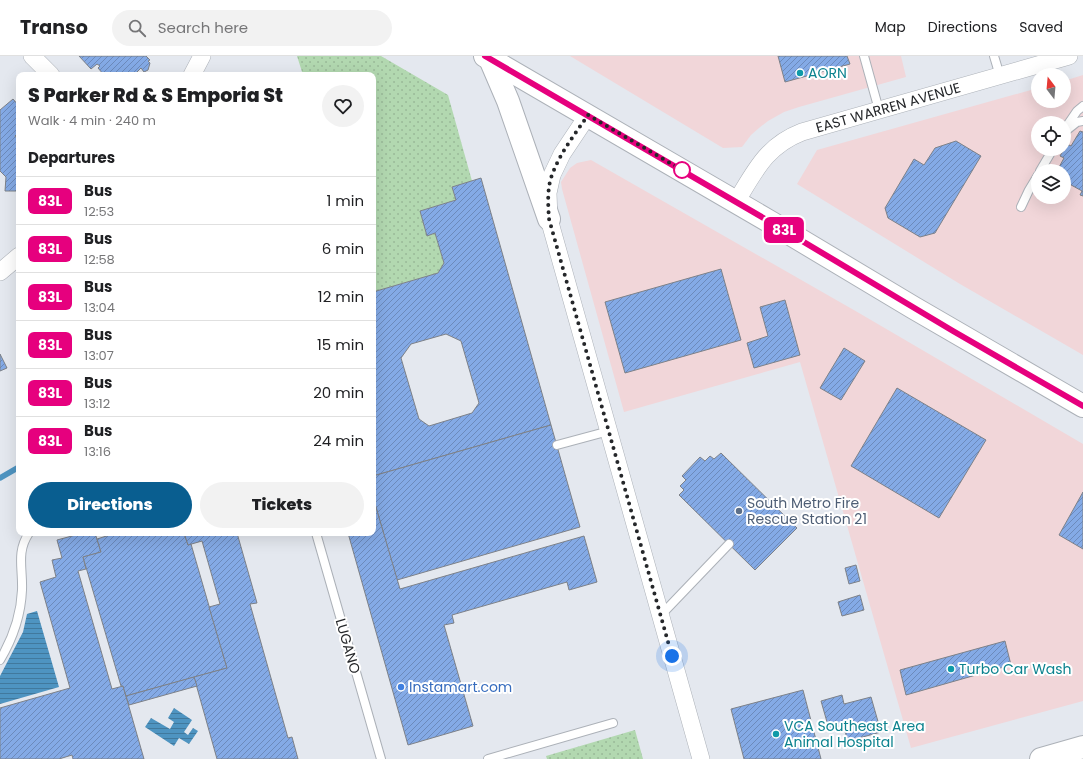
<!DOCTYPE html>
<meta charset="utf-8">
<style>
body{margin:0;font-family:Poppins,sans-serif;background:#f2f2f2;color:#202124;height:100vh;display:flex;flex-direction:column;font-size:15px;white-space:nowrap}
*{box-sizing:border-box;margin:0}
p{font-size:13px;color:#757577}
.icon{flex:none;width:22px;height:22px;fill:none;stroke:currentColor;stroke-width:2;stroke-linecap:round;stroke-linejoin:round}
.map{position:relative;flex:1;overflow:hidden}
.sheet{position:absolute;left:16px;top:16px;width:360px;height:464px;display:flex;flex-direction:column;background:#fff;border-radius:8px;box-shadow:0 4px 16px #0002}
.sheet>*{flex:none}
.badge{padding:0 8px;border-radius:6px;font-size:14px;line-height:26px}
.needle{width:26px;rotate:344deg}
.controls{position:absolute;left:1031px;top:12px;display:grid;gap:8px}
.controls a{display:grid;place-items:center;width:40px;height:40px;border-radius:50%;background:#fff;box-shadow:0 4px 16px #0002;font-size:20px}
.you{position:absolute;width:20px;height:20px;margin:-10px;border:3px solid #fff;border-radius:50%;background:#1a73e8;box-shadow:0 0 0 6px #1a73e833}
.map>.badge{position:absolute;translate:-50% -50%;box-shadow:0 0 0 2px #fff}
h2{padding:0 12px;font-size:15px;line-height:36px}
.round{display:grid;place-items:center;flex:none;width:42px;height:42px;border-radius:21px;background:#f2f2f2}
.summary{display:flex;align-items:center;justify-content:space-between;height:68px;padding:0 12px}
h1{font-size:19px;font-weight:800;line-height:30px}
.action{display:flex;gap:8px;margin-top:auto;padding:8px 12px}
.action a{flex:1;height:46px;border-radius:24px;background:#095e90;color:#fff;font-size:16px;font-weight:800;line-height:46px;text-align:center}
.action a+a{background:#f2f2f2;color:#202124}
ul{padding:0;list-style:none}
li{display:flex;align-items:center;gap:12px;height:48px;padding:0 12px;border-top:1px solid #e0e0e0}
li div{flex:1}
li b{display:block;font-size:15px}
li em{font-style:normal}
li .badge{min-width:44px;font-weight:700;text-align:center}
header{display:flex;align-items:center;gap:24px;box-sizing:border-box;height:56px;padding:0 20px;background:#fff;border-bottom:1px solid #e0e0e0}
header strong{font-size:19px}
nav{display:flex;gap:22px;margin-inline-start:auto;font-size:14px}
.search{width:280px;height:36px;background:#f2f2f2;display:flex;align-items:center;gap:10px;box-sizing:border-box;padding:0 14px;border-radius:22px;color:#757577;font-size:15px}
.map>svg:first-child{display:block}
</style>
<header>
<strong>Transo</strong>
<div class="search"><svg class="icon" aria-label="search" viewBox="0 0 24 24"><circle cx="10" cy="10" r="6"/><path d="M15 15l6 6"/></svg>Search here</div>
<nav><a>Map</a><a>Directions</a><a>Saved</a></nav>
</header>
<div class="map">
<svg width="1083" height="703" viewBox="0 0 1083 703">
<defs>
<pattern id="grass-dots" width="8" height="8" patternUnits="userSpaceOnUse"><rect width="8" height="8" fill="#b2d8b0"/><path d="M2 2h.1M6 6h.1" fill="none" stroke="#99b998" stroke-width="1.8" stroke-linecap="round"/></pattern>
<pattern id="water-rules" width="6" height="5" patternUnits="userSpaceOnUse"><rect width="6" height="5" fill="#4e94c1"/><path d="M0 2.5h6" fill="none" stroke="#41799d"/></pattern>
<pattern id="building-hatch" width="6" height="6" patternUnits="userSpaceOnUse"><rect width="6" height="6" fill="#84aae6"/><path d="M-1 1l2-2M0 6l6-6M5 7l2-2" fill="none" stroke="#6c8abb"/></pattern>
</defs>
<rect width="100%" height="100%" fill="#e4e8ef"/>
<!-- commercial -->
<g fill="#f1d6d9" fill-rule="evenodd">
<polygon points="570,0 901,0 906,21 799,51 784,56 768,65 759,72 751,79 742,91 723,92"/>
<path d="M1083,19V299L960,228L797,128L817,94L1038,32V45H1064V25ZM1038,67H1064V93H1038ZM1038,115H1064V141H1038Z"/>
<polygon points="591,104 859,257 1083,388 1083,645 911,692 800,306 624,356 562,133 561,126 570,112 577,107"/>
</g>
<!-- grass -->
<g fill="url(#grass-dots)">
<polygon points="297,0 381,0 448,39 472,125 452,131 456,144 420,155 427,179 435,177 444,207 438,217 373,236 373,19 303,19"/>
<polygon points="635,674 643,703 547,703 546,700"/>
</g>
<!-- water -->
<g fill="url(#water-rules)">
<polygon points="37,555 59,631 0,648 0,620 23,576 27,558"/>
<polygon points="174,652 192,664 184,676 188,679 193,672 198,675 189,688 179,682 174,690 145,671 151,662 170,673 174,666 168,662"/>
</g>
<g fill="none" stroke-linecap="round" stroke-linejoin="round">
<!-- stream -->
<polyline stroke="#4e94c1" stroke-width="5.5" points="0,422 19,411"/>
</g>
<!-- building -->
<g fill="url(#building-hatch)" stroke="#7d8188" fill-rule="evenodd">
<polygon points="79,0 146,0 150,4 148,5 150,7 148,14 144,16 141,12 134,19 104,19 98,12 100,10 97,8 91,13"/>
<polygon points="778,0 847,0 850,8 785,26"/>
<polygon points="13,43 19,50 19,76 15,80 19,85 19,135 5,135 6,121 0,115 0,54"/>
<polygon points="1080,75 1083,76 1083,140 1080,139 1082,135 1064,125 1064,115 1057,115 1064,102 1060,100 1067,88 1071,90"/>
<polygon points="956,85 981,100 935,177 920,181 888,162 885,152 914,103 924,109 935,92"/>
<path d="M481,122L551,369L373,420V236L438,217L444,207L435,177L427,180L420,155L456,144L452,131ZM446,278L461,285L479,347L472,357L429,370L419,363L401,302L411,288Z"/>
<polygon points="721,213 741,284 625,317 605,246"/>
<polygon points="785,244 800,299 754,312 747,287 768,280 760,251"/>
<polygon points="844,292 865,305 841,344 820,332"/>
<polygon points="0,298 7,312 0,315"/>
<polygon points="897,332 986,384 939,462 851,410"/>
<polygon points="551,369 580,471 397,524 373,441 373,420"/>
<polygon points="721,397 797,472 755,514 679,439 684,434 680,430 686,424 682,420 700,401 705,405 710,400 714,403"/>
<polygon points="1083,436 1083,493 1059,479"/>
<polygon points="373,441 400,533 584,480 597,526 569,534 567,526 452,559 454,567 444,569 473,670 408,689 348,477 373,477"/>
<polygon points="83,477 95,477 101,496 83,501 86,513 78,515 112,633 123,630 144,703 73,703 72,699 59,703 0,703 0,652 70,632 40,526 56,521 52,504 62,502 57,484"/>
<polygon points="116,477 172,477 172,478 184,477 188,489 191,488 227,612 126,640 123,630 121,630 83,501 101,496 97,483"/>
<polygon points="184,477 237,477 257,547 250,548 288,682 292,681 298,703 217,703 194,621 227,612 209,551 220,548 202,485 188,489"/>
<polygon points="856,509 860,525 849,528 845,512"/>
<polygon points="860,539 864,554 842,560 838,546"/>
<polygon points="1005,585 1011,609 906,639 900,614"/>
<polygon points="194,621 197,630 129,649 126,640"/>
<polygon points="803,634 821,703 744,703 731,653"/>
<polygon points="842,639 844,648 871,641 881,676 848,685 843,669 829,673 821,645"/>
</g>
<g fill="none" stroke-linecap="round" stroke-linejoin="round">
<!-- service casing -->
<g stroke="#acb1b8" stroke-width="10">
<g id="service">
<polyline points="864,0 879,54"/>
<polyline points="994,0 1000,20"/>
<polyline points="1064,74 1077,55 1083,50"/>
<polyline points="1067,74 1077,66 1083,65"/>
<polyline points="1040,115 1053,93"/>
<polyline points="1021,151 1029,134 1038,119"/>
<polyline points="557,389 609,375"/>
<polyline points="316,477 381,703"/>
<polyline points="661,559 729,488"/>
<path d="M0,604C13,582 21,559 22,534C23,513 16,496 29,477"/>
<polyline points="488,703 613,667"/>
</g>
</g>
<!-- minor casing -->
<g stroke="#acb1b8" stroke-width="18">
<g id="minor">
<polyline points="32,0 51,19"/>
<polyline points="192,19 202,0"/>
<polyline points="588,59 562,98 552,119 548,137 549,163 701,703"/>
<path id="s1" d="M736,146C755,115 766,90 802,76L1069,0"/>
<polyline points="0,216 19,200"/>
</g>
</g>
<!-- primary casing -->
<g stroke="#acb1b8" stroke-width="24">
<g id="primary">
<polyline points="485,0 772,167 914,252 1083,350"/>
<polyline points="490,3 508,45 549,163"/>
<polyline points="1041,703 1083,691"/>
</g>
</g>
<!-- service -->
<use href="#service" stroke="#fff" stroke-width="8"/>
<!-- minor -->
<use href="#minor" stroke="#fff" stroke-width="17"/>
<!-- primary -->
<use href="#primary" stroke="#fff" stroke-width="22"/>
</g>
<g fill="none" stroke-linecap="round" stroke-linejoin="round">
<!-- line casing -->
<g stroke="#fff" stroke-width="9">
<polyline id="line" points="485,0 772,167 953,275 1083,350"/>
</g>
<!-- line -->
<use href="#line" stroke="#e6007e" stroke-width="6"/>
<!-- walk -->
<path stroke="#25272a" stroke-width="4" stroke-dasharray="0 7.2" d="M672,600L549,163C548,148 547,132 552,119C560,97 575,78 588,59L682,114"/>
</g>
<!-- markers -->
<g fill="#0f9aa8" stroke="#fff" stroke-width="1.5">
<circle cx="800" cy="17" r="4"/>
<circle cx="951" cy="613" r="4"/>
<circle cx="776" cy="678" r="4"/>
</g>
<circle fill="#fff" stroke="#e6007e" stroke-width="2" cx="682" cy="114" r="8"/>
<circle fill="#5c6f8a" stroke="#fff" stroke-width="1.5" cx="739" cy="455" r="4"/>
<circle fill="#3f7fe0" stroke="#fff" stroke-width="1.5" cx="401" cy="631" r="4"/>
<g text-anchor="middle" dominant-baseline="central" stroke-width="4" stroke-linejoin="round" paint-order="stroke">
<!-- culture labels -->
<g font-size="14" fill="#0d838f" stroke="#fff" text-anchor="start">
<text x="808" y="17">AORN</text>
<text x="959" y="613">Turbo Car Wash</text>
<text x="784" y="670">VCA Southeast Area<tspan x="784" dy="16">Animal Hospital</tspan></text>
</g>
<!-- street labels -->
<g font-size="14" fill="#25272a" stroke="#fff">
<text stroke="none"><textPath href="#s1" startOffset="188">EAST WARREN AVENUE</textPath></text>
<text transform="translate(348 590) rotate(74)">LUGANO</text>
</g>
<!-- service labels -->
<g font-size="14" fill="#4e5e75" stroke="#fff" text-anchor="start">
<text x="747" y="447">South Metro Fire<tspan x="747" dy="16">Rescue Station 21</tspan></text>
</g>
<!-- shop labels -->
<g font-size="14" fill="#366cbe" stroke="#fff" text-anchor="start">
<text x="409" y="631">Instamart.com</text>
</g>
</g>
</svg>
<div class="controls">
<a><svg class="needle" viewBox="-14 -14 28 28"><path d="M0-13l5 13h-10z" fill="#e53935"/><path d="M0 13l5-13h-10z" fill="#757577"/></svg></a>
<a><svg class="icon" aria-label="locate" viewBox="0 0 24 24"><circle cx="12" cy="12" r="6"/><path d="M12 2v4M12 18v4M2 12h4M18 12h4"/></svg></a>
<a><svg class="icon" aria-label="layers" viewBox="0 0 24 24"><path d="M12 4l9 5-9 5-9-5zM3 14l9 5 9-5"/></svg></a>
</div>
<div class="you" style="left:672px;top:600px"></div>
<b class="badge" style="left:784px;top:174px;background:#e6007e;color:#fff">83L</b>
<section class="sheet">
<div class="summary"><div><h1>S Parker Rd &amp; S Emporia St</h1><p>Walk · 4 min · 240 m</p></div><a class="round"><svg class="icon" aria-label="heart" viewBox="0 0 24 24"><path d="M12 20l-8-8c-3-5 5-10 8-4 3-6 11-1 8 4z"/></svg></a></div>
<h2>Departures</h2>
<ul>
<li><span class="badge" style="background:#e6007e;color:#fff">83L</span><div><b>Bus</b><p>12:53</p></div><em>1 min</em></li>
<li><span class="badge" style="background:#e6007e;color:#fff">83L</span><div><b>Bus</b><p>12:58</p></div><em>6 min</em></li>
<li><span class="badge" style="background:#e6007e;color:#fff">83L</span><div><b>Bus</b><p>13:04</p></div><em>12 min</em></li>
<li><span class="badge" style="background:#e6007e;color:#fff">83L</span><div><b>Bus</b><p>13:07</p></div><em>15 min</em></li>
<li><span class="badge" style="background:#e6007e;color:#fff">83L</span><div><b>Bus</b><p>13:12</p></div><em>20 min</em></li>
<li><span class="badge" style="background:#e6007e;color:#fff">83L</span><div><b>Bus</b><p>13:16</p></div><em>24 min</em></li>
</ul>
<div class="action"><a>Directions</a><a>Tickets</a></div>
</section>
</div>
